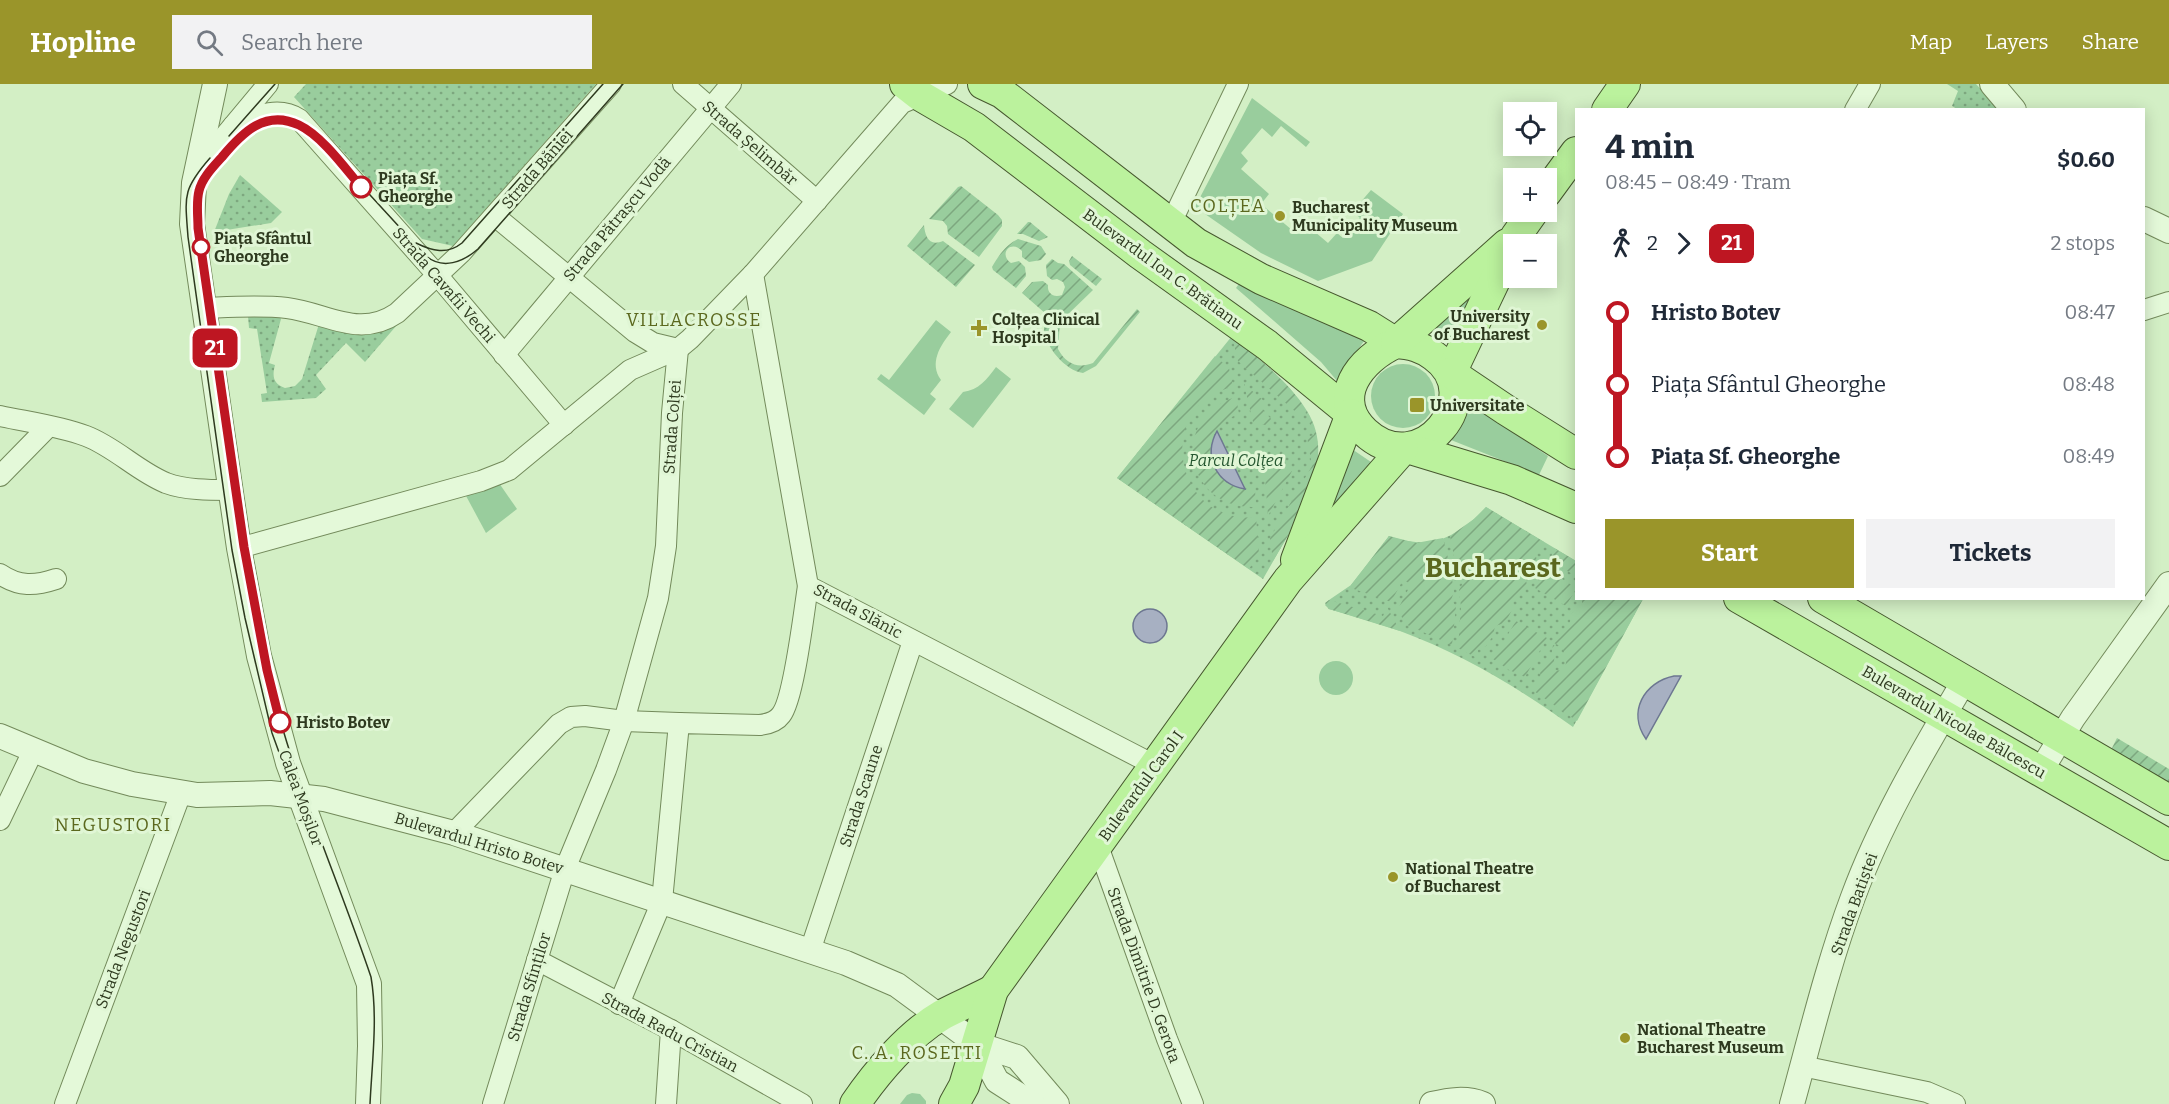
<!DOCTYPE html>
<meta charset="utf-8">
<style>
body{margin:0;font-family:Bitter,serif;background:#f2f2f3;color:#1f2937;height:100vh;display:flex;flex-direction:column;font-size:22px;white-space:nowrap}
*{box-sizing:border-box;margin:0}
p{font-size:20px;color:#747a83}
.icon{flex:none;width:33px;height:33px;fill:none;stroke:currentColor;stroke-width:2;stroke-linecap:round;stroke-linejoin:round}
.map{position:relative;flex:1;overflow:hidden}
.panel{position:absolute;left:1575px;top:24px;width:570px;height:492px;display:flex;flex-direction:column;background:#fff;border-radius:0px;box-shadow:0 3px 15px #0003}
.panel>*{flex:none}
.badge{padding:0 12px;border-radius:9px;font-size:21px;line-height:39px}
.controls{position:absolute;left:1503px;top:18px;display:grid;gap:12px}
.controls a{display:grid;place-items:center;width:54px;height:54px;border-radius:0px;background:#fff;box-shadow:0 3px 15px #0003;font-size:30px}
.map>.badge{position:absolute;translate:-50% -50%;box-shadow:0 0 0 3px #fff}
.legs{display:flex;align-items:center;gap:9px;height:66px;padding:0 30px;font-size:20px}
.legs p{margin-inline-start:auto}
.overview{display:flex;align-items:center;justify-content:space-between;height:102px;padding:0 30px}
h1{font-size:33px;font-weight:700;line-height:45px}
.action{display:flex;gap:12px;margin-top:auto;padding:12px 30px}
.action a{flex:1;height:69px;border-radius:0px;background:#9a952a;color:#fff;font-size:24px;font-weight:700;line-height:69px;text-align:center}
.action a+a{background:#f2f2f3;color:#1f2937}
ul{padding:0 30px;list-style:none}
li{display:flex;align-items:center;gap:21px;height:72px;font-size:22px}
li i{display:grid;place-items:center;width:9px;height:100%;margin:0 8px;background:currentColor}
li i::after{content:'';width:15px;height:15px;margin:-8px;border:4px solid;border-radius:50%;background:#fff}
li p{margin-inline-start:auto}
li:first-child i{background:linear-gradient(#0000 50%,currentColor 0)}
li:last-child i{background:linear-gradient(currentColor 50%,#0000 0)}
header{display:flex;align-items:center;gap:36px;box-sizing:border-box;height:84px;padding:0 30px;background:#9a952a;color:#fff}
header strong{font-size:28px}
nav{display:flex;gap:33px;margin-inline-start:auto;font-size:21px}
.search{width:420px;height:54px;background:#f2f2f3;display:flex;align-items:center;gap:15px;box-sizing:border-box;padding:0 21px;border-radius:0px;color:#747a83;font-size:22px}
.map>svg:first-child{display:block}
</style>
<header>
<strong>Hopline</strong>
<div class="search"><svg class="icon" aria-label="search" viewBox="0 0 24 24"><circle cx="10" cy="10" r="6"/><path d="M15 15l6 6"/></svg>Search here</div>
<nav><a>Map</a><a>Layers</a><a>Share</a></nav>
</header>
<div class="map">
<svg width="2169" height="1020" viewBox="0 0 2169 1020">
<defs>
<pattern id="park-dots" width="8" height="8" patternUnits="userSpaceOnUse" patternTransform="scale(1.5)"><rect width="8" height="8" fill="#99cd9d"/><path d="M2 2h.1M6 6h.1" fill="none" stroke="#7da77f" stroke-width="1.8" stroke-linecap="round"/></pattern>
<pattern id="garden-furrows" width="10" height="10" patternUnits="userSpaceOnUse" patternTransform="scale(1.5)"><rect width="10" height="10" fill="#99cd9d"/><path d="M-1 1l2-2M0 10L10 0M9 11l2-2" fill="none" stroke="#7da77f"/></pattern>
</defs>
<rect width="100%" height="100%" fill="#d3efc5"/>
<!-- grass -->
<g fill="#99cd9d">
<polygon points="1252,14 1310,58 1306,63 1281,42 1272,53 1262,44 1241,69 1248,77 1241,85 1269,110 1261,120 1292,146 1301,136 1328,159 1337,149 1343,154 1360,134 1353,127 1371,106 1403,130 1372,177 1318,197 1261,169 1195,123"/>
<polygon points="1241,197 1369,250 1352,274 1338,298 1321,278 1236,204"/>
<polygon points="1478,197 1458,259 1430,241"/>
<path d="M936,236L951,248C940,262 929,279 941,296L930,310L936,315L924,331L877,295L881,290L889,296Z"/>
<circle cx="1403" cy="312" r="32"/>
<path d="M996,283L1011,295L973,344L949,325L963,308C979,306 987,295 996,283Z"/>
<polygon points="1471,320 1548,372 1539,391 1451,356 1464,336"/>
<polygon points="1346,361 1371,378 1331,425"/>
<polygon points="499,399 517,425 486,449 465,410"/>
<circle cx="1336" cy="594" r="17"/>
<polygon points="912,1009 920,1010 926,1017 926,1020 900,1020 907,1011"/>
</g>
<!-- park -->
<g fill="url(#park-dots)">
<polygon points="306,0 596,0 453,162 422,155 294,13"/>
<polygon points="1947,0 1976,0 1999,25 1957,25 1952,22 1958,7"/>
<polygon points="240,91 282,128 271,139 214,148 229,110"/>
<path d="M248,232H279L281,235L269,279L275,281C272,292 273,300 285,304L295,302L302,295L319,240L397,241L365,278L346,259L316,291L326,305L316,314L262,318L261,310L267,309L257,245L249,244Z"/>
<path d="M1232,252C1267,283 1312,313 1318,362L1300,430L1263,495L1117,394Z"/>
<path d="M1486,423L1576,477V514L1643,515L1573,643C1519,604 1462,570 1400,547C1377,539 1353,532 1329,525L1325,521L1329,516L1351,501L1389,452C1431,467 1457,454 1486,423Z"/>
</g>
<!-- garden -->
<g fill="url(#garden-furrows)">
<polygon points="961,102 998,131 1002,136 1002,142 979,173 948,150 947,142 943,137 929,135 958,103"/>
<polygon points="1028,138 1030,138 1048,153 1039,157 1023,150 1017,150"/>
<path d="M924,141C925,152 929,163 943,157L975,181L956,203L907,162Z"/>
<path d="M1018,155L1041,162L1046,170L1041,176L1029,178L1022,173V167C1011,155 998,170 1011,179L1019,177L1025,183L1026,192L1016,204L993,186L992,183C998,172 1007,160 1018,155Z"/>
<polygon points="1072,172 1102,195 1096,202 1070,181 1069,177"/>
<path d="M1052,175L1058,179L1064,180L1093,206L1060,238L1058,265C1066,280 1078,285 1093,279L1137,225L1140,228L1096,282L1083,289C1066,287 1044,262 1044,244C1044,239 1046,235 1046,230L1022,209L1032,198L1043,197L1048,201C1047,210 1054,214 1062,211L1065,203L1063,198L1057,195L1052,196L1047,192L1046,181Z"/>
<path d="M1232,252C1257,275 1289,297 1307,327C1338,376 1298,435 1273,477L1270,454L1312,382L1307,353L1314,351L1305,327L1298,330L1238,277Z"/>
<path d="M1215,272L1229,284L1233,303C1153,320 1173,442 1256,433L1259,470L1249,485L1117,394Z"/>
<polygon points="1244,300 1264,317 1262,325 1273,337 1269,342 1253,338"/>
<path d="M1236,313L1239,330C1193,345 1206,410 1255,405L1256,423C1185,426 1168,333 1236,313Z"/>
<polygon points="1286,367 1285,384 1292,387 1268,432 1265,393 1276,384 1281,370"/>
<polygon points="1486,423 1544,458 1535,468 1537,477 1533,487 1525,492 1527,501 1521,510 1513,515 1513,524 1505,539 1495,542 1493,552 1486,562 1478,566 1477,574 1458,564 1461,523 1459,506 1463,499 1458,493 1450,452 1474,435"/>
<polygon points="1389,452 1416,459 1443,454 1450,482 1446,488 1452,495 1454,508 1451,516 1456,522 1452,561 1405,540 1398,525 1411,500 1403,496 1391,518 1351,504 1351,501"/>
<polygon points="1554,464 1576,477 1576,492 1550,477"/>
<polygon points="1545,487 1561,494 1576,505 1566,522 1535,504"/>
<path d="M1582,515H1643L1577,637L1531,605L1541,598L1540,588L1544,579L1551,574L1553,561L1560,564L1561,568H1555L1553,586L1565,587L1567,569L1564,568L1562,563L1554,559L1561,547L1569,543C1573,525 1568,533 1582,522Z"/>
<polygon points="1329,516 1383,532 1387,523 1400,547 1329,525 1325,519"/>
<polygon points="1516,537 1547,554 1525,593 1509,586 1493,575"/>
<polygon points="2117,654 2169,685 2169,708 2108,672"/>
</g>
<!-- water -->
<g fill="#a7b0c2" stroke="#6d7791" stroke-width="1.5">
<path d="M1217,347L1245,405C1216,400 1203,372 1217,347Z"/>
<circle cx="1150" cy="542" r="17"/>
<path d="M1674,592H1681L1646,655C1627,628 1644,598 1674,592Z"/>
</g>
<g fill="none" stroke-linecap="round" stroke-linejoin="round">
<!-- minor casing -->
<g stroke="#738a5b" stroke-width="22">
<g id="minor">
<polyline points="683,0 817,117"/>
<polyline points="1855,26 1870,0"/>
<path d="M233,42C255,33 277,21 299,35L438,192L564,341"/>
<polyline points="198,84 268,0"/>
<polyline points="495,132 635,248 653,259 678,265"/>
<polyline points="1171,139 1238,0"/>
<polyline points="753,190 808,502 1156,682"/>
<path d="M204,224C231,223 260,221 287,224C327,229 359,255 397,229L461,169L611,0"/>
<polyline points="2144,226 2169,218"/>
<polyline points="504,271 731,0"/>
<path d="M0,332C28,338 59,342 86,352C115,363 137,387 166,399C185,406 209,406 230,406"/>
<polyline points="0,392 48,343"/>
<polyline points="239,464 481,397 509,386 630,286 678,265 690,255 753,190 902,19 947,0"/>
<path d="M0,490C19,503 35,502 56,495"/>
<polyline points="0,736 33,667"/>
<polyline points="454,749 559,640 571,633 585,632 624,637 679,639"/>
<polyline points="1098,762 1167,955 1193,1020"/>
<polyline points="810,867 913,557"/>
<polyline points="537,876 671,946 802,1020"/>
<path d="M619,920L662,817L679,639L760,641C768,640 776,638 781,631C794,615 804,527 808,502"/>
<polyline points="1802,982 1927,1008 1955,1020"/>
<polyline points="65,1020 181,709"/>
<polyline points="493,1020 565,785 606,686 624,637 658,514 666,462 672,329 678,265"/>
<polyline points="666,1020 671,946"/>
</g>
</g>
<!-- tertiary casing -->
<g stroke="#738a5b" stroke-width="26">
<g id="tertiary">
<polyline points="215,0 194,99 192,140 239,464 259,572 288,679 369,900 370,962 368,1020"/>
<polyline points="1992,0 2014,26"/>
<polyline points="2144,135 2169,147"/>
<polyline points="0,652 84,687 132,700 197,711 270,709 324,715 454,749 846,879 897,901 977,960 1017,973 1057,1020"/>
<polyline points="2040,688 2073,634 2169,500"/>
<polyline points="977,960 997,997 1033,1020"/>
<path d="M1432,1020C1449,1016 1466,1013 1483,1020"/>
<path d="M1792,1020C1811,951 1828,880 1853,813C1881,737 1923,667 1964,597"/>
</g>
</g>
<!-- primary casing -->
<g stroke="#47582f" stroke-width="32">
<g id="primary">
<polyline points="905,0 919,11 974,43 1140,170 1267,261 1351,330"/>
<polyline points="983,0 1002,9 1196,159 1261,195 1369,242 1396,259"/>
<polyline points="1607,26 1625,0"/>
<polyline points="1546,109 1576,68"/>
<path d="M1396,259C1411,260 1422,263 1434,272C1490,312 1420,399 1365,348C1329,314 1360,275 1396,259Z"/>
<polyline points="1396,259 1507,160"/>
<polyline points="1451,289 1516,152 1533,128"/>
<polyline points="1451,289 1506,326 1576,370"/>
<polyline points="1407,364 1512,396 1576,424"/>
<polyline points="1296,476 1351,330"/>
<polyline points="1739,514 2169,761"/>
<polyline points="1823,514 2169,716"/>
<path d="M855,1020C876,989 909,950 942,931C959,922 976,915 993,906"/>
<polyline points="954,1020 964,1002 993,906 1288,496 1403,365"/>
</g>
</g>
<!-- minor -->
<use href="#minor" stroke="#e4f9d9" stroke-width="20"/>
<!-- tertiary -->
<use href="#tertiary" stroke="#e4f9d9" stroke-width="24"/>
<!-- primary -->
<use href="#primary" stroke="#bbf29d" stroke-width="30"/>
<!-- tram -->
<g stroke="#2e3a1f" stroke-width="1.5">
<polyline points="229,52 275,0"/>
<path d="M210,74C182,106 185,112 188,153L232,466L245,534L272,649L300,726"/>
<path d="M416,159C432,167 447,171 462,159L603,0"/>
<path d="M370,1020C372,978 378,934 371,893C342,807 306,725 281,639C263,577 252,514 242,451C231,382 221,312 212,242C208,208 191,138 199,106C204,89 236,51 252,43C282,27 305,42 326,63L426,172C443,186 463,178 478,165L623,0"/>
</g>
</g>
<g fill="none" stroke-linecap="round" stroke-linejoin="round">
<!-- line-1 casing -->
<g stroke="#fff" stroke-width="14">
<path id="line-1" d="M280,638L267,586L244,463L198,144C198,132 196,118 199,107C202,94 213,83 222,73C242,49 265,25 299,41C322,52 345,84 361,103"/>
</g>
<!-- line-1 -->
<use href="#line-1" stroke="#be1622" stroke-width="9"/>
</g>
<!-- markers -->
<g fill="#fff" stroke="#be1622" stroke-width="3">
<circle cx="361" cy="103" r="10"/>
<circle cx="201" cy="163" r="8"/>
<circle cx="280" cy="638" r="10"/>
</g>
<g fill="#9a952a" stroke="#e0f6d5" stroke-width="2">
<circle cx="1280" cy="132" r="6"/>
<circle cx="1542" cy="241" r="6"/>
<path d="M976 235h6v6h6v6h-6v6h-6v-6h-6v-6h6z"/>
<rect x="1409" y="313" width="16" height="16" rx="3"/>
<circle cx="1393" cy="793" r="6"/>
<circle cx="1625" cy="954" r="6"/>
</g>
<g text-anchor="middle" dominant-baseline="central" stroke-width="6" stroke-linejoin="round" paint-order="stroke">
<!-- street labels -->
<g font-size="16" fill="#2e3a1f" stroke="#e0f6d5">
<text transform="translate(750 59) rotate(41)">Strada Șelimbăr</text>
<text transform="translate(537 85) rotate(-49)">Strada Băniei</text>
<text transform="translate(617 135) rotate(-50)">Strada Pătrașcu Vodă</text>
<text transform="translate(1163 185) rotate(36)">Bulevardul Ion C. Brătianu</text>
<text transform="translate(444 201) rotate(49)">Strada Cavafii Vechi</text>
<text transform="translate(672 343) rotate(-86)">Strada Colței</text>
<text transform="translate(858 527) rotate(28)">Strada Slănic</text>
<text transform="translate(1954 638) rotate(30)">Bulevardul Nicolae Bălcescu</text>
<text transform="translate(1141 702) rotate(-54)">Bulevardul Carol I</text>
<text transform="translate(861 712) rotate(-72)">Strada Scaune</text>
<text transform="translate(301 714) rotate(70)">Calea Moșilor</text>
<text transform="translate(479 759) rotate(17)">Bulevardul Hristo Botev</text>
<text transform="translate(1854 820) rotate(-70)">Strada Batiștei</text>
<text transform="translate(123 865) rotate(-69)">Strada Negustori</text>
<text transform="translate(1144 891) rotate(70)">Strada Dimitrie D. Gerota</text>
<text transform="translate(529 903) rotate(-73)">Strada Sfinților</text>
<text transform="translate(670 948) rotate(28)">Strada Radu Cristian</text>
</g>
<!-- stop labels -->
<g font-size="16" font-weight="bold" fill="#2e3a1f" stroke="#e0f6d5" text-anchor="start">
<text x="378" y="94">Piața Sf.<tspan x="378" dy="18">Gheorghe</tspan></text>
<text x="214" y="154">Piața Sfântul<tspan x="214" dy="18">Gheorghe</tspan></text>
<text x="296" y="638">Hristo Botev</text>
</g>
<!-- poi labels -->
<g font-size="16" font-weight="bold" fill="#2e3a1f" stroke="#e0f6d5" text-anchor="start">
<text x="1292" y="123">Bucharest<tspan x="1292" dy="18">Municipality Museum</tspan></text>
<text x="1530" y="232" text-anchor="end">University<tspan x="1530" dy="18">of Bucharest</tspan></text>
<text x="992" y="235">Colțea Clinical<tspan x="992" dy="18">Hospital</tspan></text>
<text x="1430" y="321">Universitate</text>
<text x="1405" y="784">National Theatre<tspan x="1405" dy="18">of Bucharest</tspan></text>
<text x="1637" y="945">National Theatre<tspan x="1637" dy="18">Bucharest Museum</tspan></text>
</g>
<!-- park labels -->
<g font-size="16" font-style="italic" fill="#255730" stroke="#e0f6d5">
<text x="1236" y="376">Parcul Colţea</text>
</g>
<!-- neighbourhood labels -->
<g font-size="18" letter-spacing="1.5" fill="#5b681e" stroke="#e0f6d5">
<text x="1228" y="122">COLȚEA</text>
<text x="694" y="236">VILLACROSSE</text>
<text x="113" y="741">NEGUSTORI</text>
<text x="917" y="969">C. A. ROSETTI</text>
</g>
<!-- town labels -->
<g font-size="28" font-weight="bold" fill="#5b681e" stroke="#e0f6d5">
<text x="1493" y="483">Bucharest</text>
</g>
</g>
</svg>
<div class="controls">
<a><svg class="icon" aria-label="locate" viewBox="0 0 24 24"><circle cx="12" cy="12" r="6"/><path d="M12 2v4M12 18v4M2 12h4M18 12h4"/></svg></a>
<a>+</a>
<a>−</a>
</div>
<b class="badge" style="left:215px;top:264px;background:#be1622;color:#fff">21</b>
<section class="panel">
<div class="overview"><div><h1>4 min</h1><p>08:45 – 08:49 · Tram</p></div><b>$0.60</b></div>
<div class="legs"><svg class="icon" aria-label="walk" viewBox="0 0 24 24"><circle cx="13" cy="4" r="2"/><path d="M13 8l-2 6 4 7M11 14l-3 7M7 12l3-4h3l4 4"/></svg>2<svg class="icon" aria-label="forward" viewBox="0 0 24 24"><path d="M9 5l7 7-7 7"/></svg><b class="badge" style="background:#be1622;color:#fff">21</b><p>2 stops</p></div>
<ul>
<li><i style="color:#be1622"></i><b>Hristo Botev</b><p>08:47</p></li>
<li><i style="color:#be1622"></i><span>Piața Sfântul Gheorghe</span><p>08:48</p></li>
<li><i style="color:#be1622"></i><b>Piața Sf. Gheorghe</b><p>08:49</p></li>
</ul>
<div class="action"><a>Start</a><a>Tickets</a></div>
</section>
</div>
